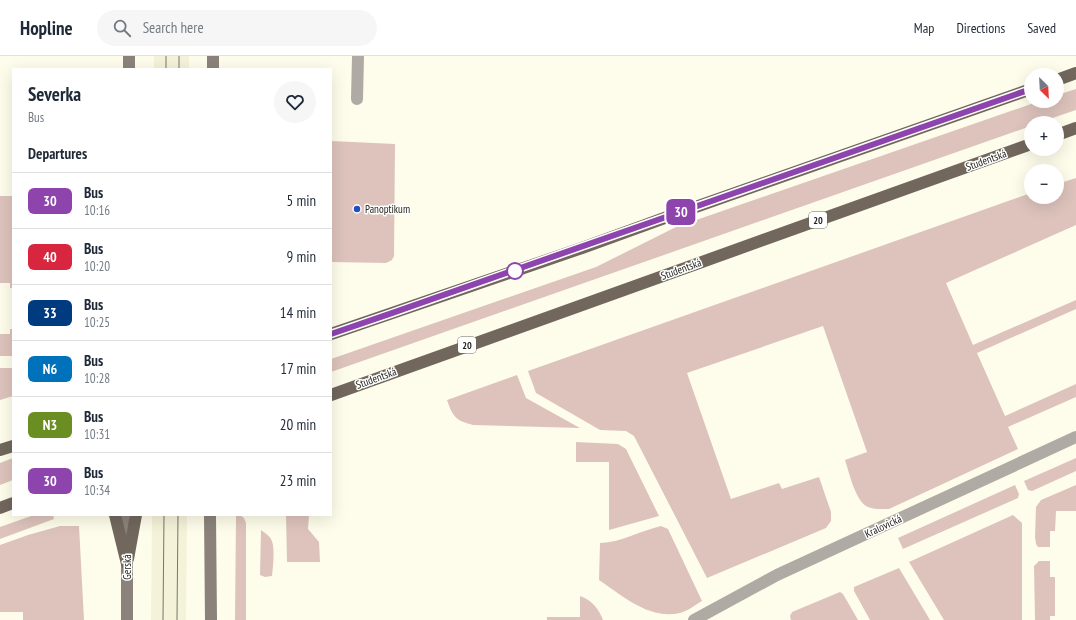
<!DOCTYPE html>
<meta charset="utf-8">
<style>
body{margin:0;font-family:"PT Sans Narrow",sans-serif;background:#f6f6f7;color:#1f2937;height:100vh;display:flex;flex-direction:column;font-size:15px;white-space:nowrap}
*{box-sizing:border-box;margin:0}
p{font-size:13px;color:#747a83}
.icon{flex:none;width:22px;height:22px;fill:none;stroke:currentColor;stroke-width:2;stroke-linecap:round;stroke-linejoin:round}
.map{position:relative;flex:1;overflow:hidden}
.drawer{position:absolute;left:12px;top:12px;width:320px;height:448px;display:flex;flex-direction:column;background:#fff;border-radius:0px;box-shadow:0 4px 16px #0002}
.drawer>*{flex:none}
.badge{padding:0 8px;border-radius:6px;font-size:14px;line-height:26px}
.needle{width:26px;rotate:156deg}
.buttons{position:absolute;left:1024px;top:12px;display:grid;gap:8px}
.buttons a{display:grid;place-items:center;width:40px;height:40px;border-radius:50%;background:#fff;box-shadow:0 4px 16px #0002;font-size:20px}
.map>.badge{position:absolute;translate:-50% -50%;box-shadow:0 0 0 2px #fff}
h2{padding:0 16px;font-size:15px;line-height:36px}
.round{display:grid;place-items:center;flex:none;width:42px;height:42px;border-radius:21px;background:#f6f6f7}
.head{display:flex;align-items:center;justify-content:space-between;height:68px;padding:0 16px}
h1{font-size:19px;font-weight:800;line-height:30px}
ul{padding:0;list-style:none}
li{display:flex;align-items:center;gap:12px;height:56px;padding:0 16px;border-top:1px solid #e0e1e3}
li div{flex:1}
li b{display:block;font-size:15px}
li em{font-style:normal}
li .badge{min-width:44px;font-weight:700;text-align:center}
header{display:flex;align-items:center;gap:24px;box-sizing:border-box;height:56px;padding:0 20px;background:#fff;border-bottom:1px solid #e0e1e3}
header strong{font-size:19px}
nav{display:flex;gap:22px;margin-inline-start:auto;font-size:14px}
.search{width:280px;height:36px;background:#f6f6f7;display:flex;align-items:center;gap:10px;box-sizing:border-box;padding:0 14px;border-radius:22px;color:#747a83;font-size:15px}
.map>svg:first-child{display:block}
</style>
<header>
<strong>Hopline</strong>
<div class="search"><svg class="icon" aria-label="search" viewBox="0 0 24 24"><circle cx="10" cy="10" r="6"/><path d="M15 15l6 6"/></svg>Search here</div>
<nav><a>Map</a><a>Directions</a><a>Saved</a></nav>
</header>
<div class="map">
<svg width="1076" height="564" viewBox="0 0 1076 564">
<rect width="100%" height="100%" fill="#fefdeb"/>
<!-- built -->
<g fill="#f4f2d8">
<rect x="154" y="0" width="35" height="13"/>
<polygon points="152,459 187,459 186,564 151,564"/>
</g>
<!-- grass -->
<g fill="#ddc3bc">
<polygon points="1076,33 1076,54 1038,67 1031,67 1031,70 331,316 331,303 596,211 676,171 1040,45 1057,45 1057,39"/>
<polygon points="331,85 395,88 394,200 392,204 386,207 331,206"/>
<path d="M1076,122V169L946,227L973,289L1076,244V253L977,297L1005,360L1076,328V341L1008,371L1018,393L889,453C882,453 872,454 866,450C855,443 849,416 845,404L867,396L823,270L687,317L731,443L779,427L782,433L819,421L831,456V465L826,472L707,522L634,380L626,375L600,374L536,337L528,315L1031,137V141H1057V128Z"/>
<polygon points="0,140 13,140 13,232 10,232 10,227 0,227"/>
<polygon points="10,273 13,273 13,300 0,300 0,278 10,278"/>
<polygon points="0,312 13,312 13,340 0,344"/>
<path d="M517,319L526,342L580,372L473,369C455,364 453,361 447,344Z"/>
<polygon points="576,386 618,388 626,393 659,460 609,474 609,406 576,406"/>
<polygon points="13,402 13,424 0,429 0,407"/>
<polygon points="1076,402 1076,415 1032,435 1028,434 1024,425"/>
<polygon points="1015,429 1019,438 1018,442 903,493 898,482"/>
<polygon points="1076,429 1076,455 1056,455 1055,475 1050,475 1050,491 1038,491 1036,488 1035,481 1036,451 1041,444"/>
<polygon points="34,459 53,459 54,463 0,483 0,471"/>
<polygon points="240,459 244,462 246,467 246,564 235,564 236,460"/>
<polygon points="286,459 309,459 308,473 319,486 320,506 287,506"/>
<polygon points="1013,459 1022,467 1022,564 944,564 909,506"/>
<polygon points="60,470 79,470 84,564 23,564 23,556 0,556 0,489 28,479"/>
<path d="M661,470L668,473L702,545C695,549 688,555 680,557C649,564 623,540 599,524L600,487C623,486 639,475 661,470Z"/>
<path d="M261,474C265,477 270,480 272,485C275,494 273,511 272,520L265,521L260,519Z"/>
<polygon points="1039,505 1050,505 1050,521 1055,521 1055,560 1050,560 1050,564 1035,564 1034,510"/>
<polygon points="899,512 930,564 870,564 854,535 854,531"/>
<polygon points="840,536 843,538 858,564 791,564 790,560 792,556"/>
<path d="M580,540C592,544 599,553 603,564H547V561H580Z"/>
</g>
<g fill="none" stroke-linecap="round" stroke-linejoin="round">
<!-- street -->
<g stroke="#b0aaa4" stroke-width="12">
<polyline points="357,43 358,0"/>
<polyline points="694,564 777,519 1076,381"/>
</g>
<!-- secondary -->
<g stroke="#8b837b" stroke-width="12">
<polyline points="213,0 213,13"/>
<polyline points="129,13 129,0"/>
<polyline points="127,459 127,564"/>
<polyline points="210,459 211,564"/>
</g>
<!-- primary -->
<g stroke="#71675d" stroke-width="12">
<polyline points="1057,24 1076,17"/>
<polyline points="1057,79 1076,72"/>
<polyline points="331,278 582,192 670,160 1031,33"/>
<polyline points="331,339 1031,88"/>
<polyline points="0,394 13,390"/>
<polyline points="0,452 13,447"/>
<polyline points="115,459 127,508"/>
<polyline points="128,503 136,459"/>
</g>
<!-- tram -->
<g stroke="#76756b" stroke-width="1">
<polyline points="166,13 166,0"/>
<polyline points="179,13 179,0"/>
<polyline points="163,564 164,459"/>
<polyline points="177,564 178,459"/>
</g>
</g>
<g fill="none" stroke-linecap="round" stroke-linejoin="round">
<!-- line casing -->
<g stroke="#fff" stroke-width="9">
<path id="line" d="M331,278C565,198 798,115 1031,33"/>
</g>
<!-- line -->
<use href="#line" stroke="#8e44ad" stroke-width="6"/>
</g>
<!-- markers -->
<circle fill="#224fbd" stroke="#fff" stroke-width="1.5" cx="357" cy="153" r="4"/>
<circle fill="#fff" stroke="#8e44ad" stroke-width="2" cx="515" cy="215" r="8"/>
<g text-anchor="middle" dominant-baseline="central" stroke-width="3" stroke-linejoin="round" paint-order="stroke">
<!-- shield labels -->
<g fill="#fff" stroke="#666662" stroke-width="1">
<rect x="809" y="156" width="18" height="16" rx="3"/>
<rect x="458" y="281" width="18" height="16" rx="3"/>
</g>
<g font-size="10" font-weight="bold" fill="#25241e">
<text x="818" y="164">20</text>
<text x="467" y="289">20</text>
</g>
<!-- street labels -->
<g font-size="11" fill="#25241e" stroke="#fff">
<text transform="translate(986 104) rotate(-20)">Studentská</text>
<text transform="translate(681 213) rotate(-20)">Studentská</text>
<text transform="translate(376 322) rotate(-20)">Studentská</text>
<text transform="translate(883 470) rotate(-25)">Kralovická</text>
<text transform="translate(127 511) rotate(-90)">Gerská</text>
</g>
<!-- poi labels -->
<g font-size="11" fill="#25241e" stroke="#fff" text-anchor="start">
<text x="365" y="153">Panoptikum</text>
</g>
</g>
</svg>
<div class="buttons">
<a><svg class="needle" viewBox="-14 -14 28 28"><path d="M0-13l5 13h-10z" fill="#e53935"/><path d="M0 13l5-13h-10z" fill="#747a83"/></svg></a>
<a>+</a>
<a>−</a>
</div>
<b class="badge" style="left:681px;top:156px;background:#8e44ad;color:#fff">30</b>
<section class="drawer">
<div class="head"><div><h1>Severka</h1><p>Bus</p></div><a class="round"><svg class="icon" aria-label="heart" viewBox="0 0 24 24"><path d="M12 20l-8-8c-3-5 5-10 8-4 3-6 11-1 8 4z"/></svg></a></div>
<h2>Departures</h2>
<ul>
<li><span class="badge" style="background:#8e44ad;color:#fff">30</span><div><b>Bus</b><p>10:16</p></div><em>5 min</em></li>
<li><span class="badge" style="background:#d7263d;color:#fff">40</span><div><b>Bus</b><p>10:20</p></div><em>9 min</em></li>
<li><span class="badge" style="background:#003b80;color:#fff">33</span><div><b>Bus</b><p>10:25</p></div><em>14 min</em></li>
<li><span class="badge" style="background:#0072bc;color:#fff">N6</span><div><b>Bus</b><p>10:28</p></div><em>17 min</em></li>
<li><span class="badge" style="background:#6b8e23;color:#fff">N3</span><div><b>Bus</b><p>10:31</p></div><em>20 min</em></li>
<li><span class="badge" style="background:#8e44ad;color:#fff">30</span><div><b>Bus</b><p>10:34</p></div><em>23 min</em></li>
</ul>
</section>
</div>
